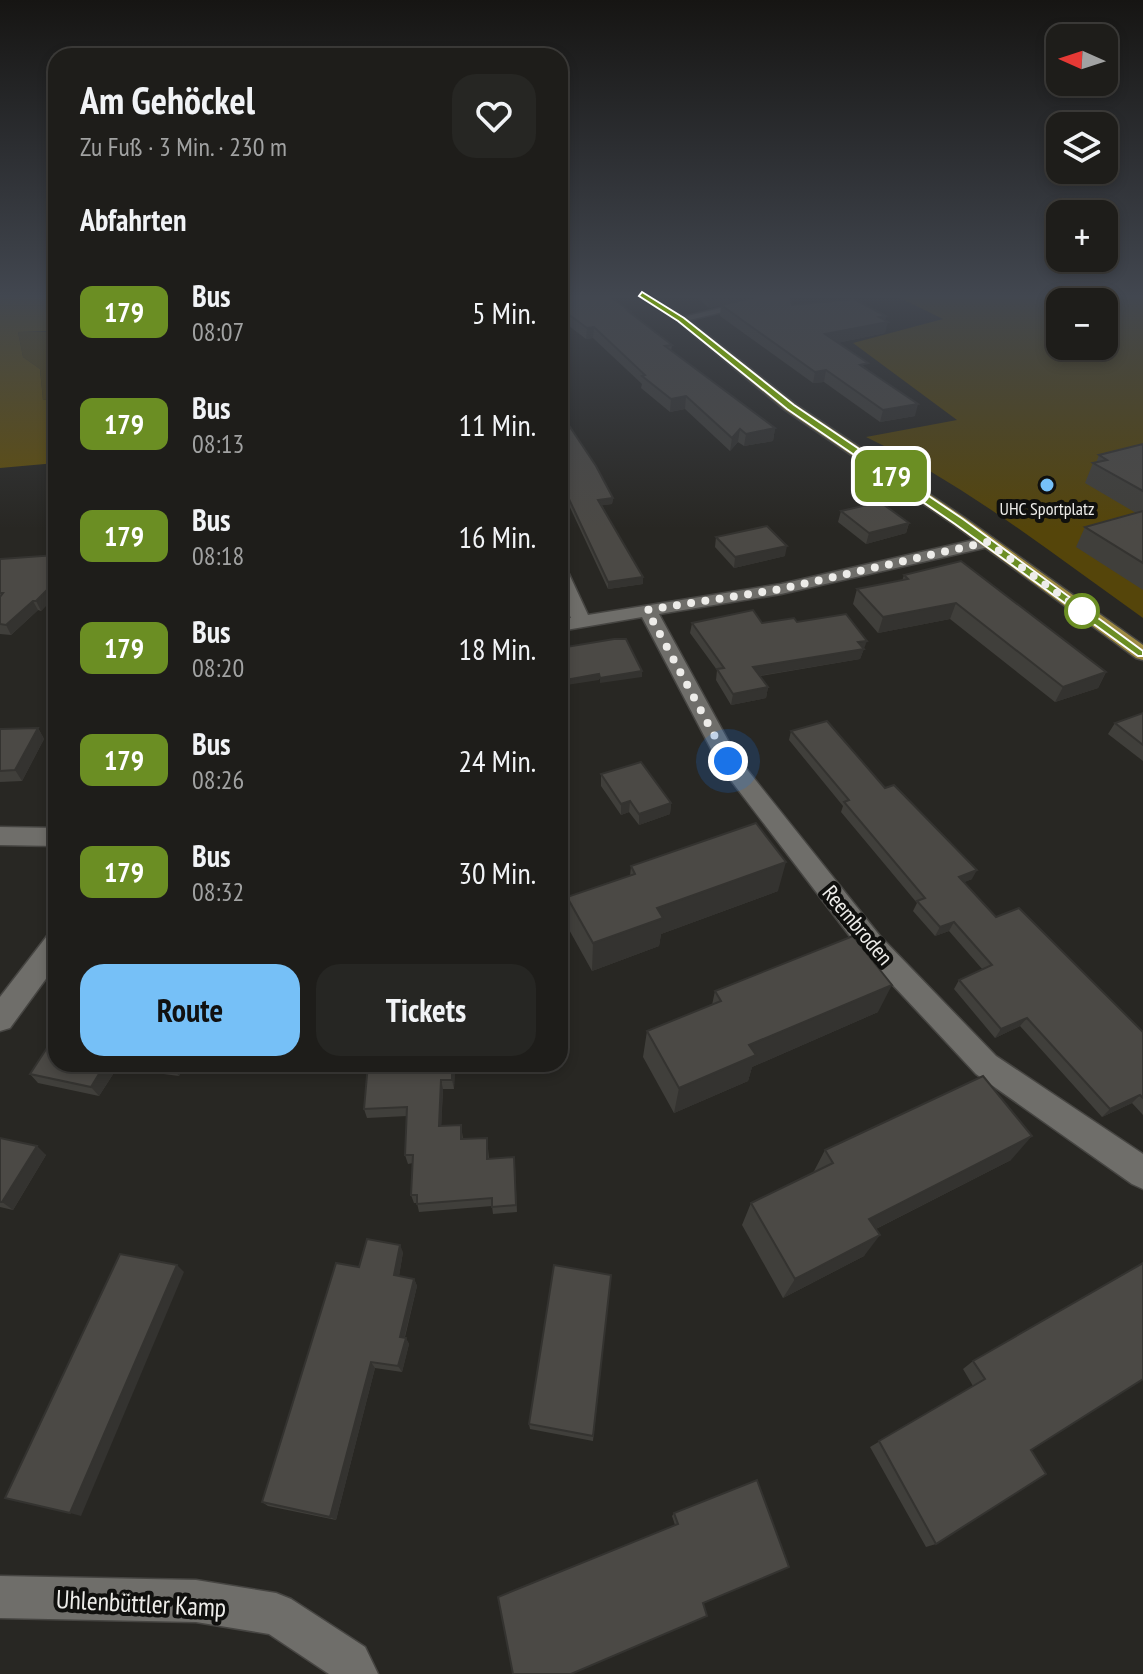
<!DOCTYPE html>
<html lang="de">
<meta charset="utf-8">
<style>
body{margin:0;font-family:"PT Sans Narrow",sans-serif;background:#262623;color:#f1f3f6;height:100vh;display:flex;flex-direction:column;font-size:30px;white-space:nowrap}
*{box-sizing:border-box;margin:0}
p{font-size:26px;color:#a1a2a2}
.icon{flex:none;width:44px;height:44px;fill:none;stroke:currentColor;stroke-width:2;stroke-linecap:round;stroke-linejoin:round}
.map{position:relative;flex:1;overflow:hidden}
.details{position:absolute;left:48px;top:48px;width:520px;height:1024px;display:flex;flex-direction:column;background:#1e1d1a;border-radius:24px;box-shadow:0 4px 12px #0003,0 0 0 2px #3c3b39}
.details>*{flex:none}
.badge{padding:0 16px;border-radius:12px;font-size:28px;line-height:52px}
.needle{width:52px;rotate:273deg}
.controls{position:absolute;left:1046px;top:24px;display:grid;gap:16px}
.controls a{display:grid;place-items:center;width:72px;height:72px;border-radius:16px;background:#1e1d1a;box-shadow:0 4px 12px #0003,0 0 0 2px #3c3b39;font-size:40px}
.you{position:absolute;width:40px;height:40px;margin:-20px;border:6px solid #fff;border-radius:50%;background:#1a73e8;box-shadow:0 0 0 12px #1a73e833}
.map>.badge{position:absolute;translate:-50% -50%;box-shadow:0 0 0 4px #fff}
h2{padding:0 32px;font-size:30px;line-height:72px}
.round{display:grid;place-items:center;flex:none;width:84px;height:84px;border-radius:24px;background:#262623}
.head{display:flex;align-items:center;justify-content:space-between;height:136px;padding:0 32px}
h1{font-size:38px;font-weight:600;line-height:60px}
.button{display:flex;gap:16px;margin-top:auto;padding:16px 32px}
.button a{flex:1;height:92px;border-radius:24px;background:#76c0f7;color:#111;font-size:32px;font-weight:600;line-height:92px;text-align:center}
.button a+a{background:#262623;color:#f1f3f6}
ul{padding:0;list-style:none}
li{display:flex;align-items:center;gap:24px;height:112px;padding:0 32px}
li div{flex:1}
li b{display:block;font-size:30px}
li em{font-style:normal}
li .badge{min-width:88px;font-weight:700;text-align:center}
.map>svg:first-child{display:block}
</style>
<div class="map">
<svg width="1143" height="1674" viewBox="0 0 1143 1674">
<rect width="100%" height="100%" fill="#282723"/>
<!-- green -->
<g fill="#55450a" fill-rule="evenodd">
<path d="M894,295H1143V618C1054,555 965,484 866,437L957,420L853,343L943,319ZM1060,302H1104V346H1060Z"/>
<polygon points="18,332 56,332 56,398 43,400 40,369 23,357"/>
</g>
<!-- forest -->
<polygon fill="#635009" points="0,295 56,295 56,331 18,332 23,357 40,369 43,400 56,398 56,463 0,468"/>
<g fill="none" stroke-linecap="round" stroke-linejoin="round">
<!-- minor casing -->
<g stroke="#464542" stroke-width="3">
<g id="minor">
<polygon points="774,295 793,295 681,322 675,319"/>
<polygon points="987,537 993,538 995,542 993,546 781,594 659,614 737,757 880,936 996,1056 1143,1154 1143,1189 1132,1184 976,1074 862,952 720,766 642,617 560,631 560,619 571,618 560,593 560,569 569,574 588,615 781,584"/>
<polygon points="0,827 56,828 56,846 0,845"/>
<polygon points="56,933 56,965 10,1028 0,1031 0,997 47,936"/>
<polygon points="0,1576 196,1580 276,1593 291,1599 365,1647 378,1674 329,1674 269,1634 196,1622 0,1618"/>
</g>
</g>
<!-- major casing -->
<g stroke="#464542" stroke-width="3">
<polygon id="major" points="637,295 649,295 685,317 795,404 965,518 1143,645 1143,660 1136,658 953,524 785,410 677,321"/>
</g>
<!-- minor -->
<use href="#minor" fill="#6f6e6a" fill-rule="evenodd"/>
<!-- major -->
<use href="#major" fill="#9d8a43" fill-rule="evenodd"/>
</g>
<!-- wall -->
<g fill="#403f3b">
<polygon points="560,295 630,313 672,345 671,351 775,428 773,441 744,446 738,442 730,451 685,409 670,412 641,388 642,384 593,338 586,339 560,319"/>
<polygon points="692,295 790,295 792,305 885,320 885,333 837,343 867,369 915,416 880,422 824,382 813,383 720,316 721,305 725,304 709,308 697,297"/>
<polygon points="560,412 613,498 612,504 602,505 643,584 608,589 560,486"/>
<polygon points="1143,444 1143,590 1076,547 1085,527 1136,513 1085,483 1093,463 1096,463 1099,455"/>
<polygon points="841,511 909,523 906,533 866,544 838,522"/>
<polygon points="716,537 785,556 734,568 715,547"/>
<polygon points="56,555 56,595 41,611 38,610 11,635 0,634 0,559"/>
<polygon points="904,575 1106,672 1098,688 1055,702 950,619 878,633 853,604 857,589 902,581"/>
<polygon points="797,622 864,651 863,651 860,659 760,676 768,687 766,698 731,705 716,680 717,670 690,633 692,623"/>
<polygon points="1143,713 1143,761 1108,734 1115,723"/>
<polygon points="38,728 44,739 22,781 0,782 0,729"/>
<polygon points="791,731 885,788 972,879 964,882 996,917 1143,1032 1143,1115 1132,1103 1102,1117 1020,1026 995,1038 954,989 959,980 983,970 949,931 935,936 913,911 917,903 841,812 843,806 789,740"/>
<polygon points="601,774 671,803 670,814 639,825 629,812 621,815 601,786"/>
<polygon points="631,866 778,891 661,934 659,946 592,971 567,926 567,897 630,876"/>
<polygon points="715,991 878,1012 752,1067 748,1081 674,1113 643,1057 647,1031 712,1005"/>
<polygon points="56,1064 184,1064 179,1076 117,1068 99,1096 38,1083 30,1074"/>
<polygon points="455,1064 454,1089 443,1089 441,1126 461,1125 463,1139 487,1138 489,1159 515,1165 517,1212 493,1214 492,1206 419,1212 417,1203 414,1203 411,1195 413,1163 408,1164 405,1155 407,1116 367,1118 364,1109"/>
<polygon points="0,1138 46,1155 13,1210 0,1207"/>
<polygon points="825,1150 1011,1160 876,1229 864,1256 783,1298 742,1225 751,1203 813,1173"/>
<polygon points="403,1252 399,1276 414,1279 417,1286 405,1337 409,1344 402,1372 375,1368 336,1520 268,1506 262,1502 359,1267"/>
<polygon points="611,1275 593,1441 530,1429 529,1424"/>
<polygon points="973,1361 1031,1450 936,1544 926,1547 870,1447 973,1386 963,1369"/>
<polygon points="674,1513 789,1567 675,1525 672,1516"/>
</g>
<!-- shaded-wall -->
<g fill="#343330">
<polygon points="733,295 768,295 709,308 710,300"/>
<polygon points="886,316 885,322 888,322 885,333 822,346 825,334"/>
<polygon points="594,327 593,338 586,339 587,328"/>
<polygon points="826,370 824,382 813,383 815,372"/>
<polygon points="686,396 685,409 670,412 671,399"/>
<polygon points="918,404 915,416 880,422 883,410"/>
<polygon points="775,428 773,441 744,446 746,434"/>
<polygon points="740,429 738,442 730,451 732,438"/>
<polygon points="613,498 612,504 598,506 598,500"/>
<polygon points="909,523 906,533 866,544 869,533"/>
<polygon points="787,546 785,556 734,568 735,557"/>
<polygon points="643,577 643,584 608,589 608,582"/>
<polygon points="55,581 56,595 41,611 36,601"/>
<polygon points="33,601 38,610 11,635 6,625"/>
<polygon points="956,603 950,619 878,633 883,617"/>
<polygon points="867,641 860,659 751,677 753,667"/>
<polygon points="642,671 642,677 600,683 600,678"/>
<polygon points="1106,672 1098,688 1055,702 1063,687"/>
<polygon points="599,674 599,680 560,686 560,681"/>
<polygon points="768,687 766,698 731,705 733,694"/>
<polygon points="38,728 44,739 22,781 15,770"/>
<polygon points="630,801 629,812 621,815 621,804"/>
<polygon points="671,803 670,814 639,825 639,814"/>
<polygon points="786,862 778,891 661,934 659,946 592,971 593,943 657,908"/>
<polygon points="977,870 972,879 955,886 959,877"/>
<polygon points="954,922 949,931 935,936 940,927"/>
<polygon points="892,985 878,1012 752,1067 748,1081 674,1113 679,1088 749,1045"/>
<polygon points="1027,1018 1020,1026 995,1038 1001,1029"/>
<polygon points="105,1064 114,1064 117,1068 99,1096 91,1087"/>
<polygon points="173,1064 184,1064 179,1076 172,1067"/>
<polygon points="452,1064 455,1064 454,1089 452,1080"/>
<polygon points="441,1080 443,1089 441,1135 439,1126"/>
<polygon points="1140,1095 1132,1103 1102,1117 1110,1109"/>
<polygon points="1032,1136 1011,1160 854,1240 869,1219"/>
<polygon points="37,1146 46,1155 13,1210 2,1202"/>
<polygon points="880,1235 864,1256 783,1298 795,1279"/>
<polygon points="400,1245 403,1252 398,1282 394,1275"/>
<polygon points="177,1265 184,1272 81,1516 70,1513"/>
<polygon points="414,1279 417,1286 403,1343 400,1337"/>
<polygon points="406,1338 409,1344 402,1372 398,1366"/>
<polygon points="371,1362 375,1368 336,1520 330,1517"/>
</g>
<!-- building -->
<g fill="#4b4945" stroke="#343330" stroke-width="2">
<polygon points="560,295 608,295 630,311 628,311 672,345 665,346 775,428 746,434 740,429 732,438 686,396 671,399 642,376 645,375 594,327 587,328 560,308"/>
<polygon points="704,295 733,295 710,300"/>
<polygon points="765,295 790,295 792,305 854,299 886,316 879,317 888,322 825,334 868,363 860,365 918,404 883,410 826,370 815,372 721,305"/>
<polygon points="560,412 596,466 613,498 598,500 643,577 608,582 560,480"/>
<polygon points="1143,444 1143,491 1093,463 1107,460 1099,455"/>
<polygon points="880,502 909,523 869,533 841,511"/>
<polygon points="1143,511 1143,563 1085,527"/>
<polygon points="767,526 787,546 735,557 716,537"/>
<polygon points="56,555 56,581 36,601 33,601 6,625 0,624 0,597 3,593 0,593 0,559"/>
<polygon points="961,561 1106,672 1063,687 956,603 883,617 857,589 908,579 904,575"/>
<polygon points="753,610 762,623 794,618 797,622 846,614 867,641 858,642 864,649 753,667 768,687 733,694 717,669 724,668 692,623"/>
<polygon points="614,639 626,639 642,671 600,678 599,674 560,681 560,648"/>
<polygon points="1143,713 1143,745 1115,723"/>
<polygon points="827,721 885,788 894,785 977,870 959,877 996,917 1019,908 1143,1032 1143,1098 1140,1095 1110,1109 1027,1018 1001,1029 959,980 992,965 954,922 940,927 917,901 925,898 844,802 849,800 791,731"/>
<polygon points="38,728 15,770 0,771 0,729"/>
<polygon points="641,762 671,803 639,814 630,801 621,804 601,774"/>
<polygon points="756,823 786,862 657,908 663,918 593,943 567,897 635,874 631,866"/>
<polygon points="853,936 892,985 749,1045 756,1055 679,1088 647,1031 721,1001 715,991"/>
<polygon points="56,1034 56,1064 105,1064 91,1087 30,1074"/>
<polygon points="153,1064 173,1064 172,1067"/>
<polygon points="368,1064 452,1064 452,1080 441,1080 439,1126 461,1125 461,1139 487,1138 487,1159 514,1157 516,1205 492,1207 492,1198 417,1204 417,1195 411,1195 413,1155 405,1155 407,1107 364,1109"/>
<polygon points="983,1076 1032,1136 869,1219 880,1235 795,1279 751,1203 833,1163 825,1150"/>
<polygon points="0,1138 37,1146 2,1202 0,1202"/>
<polygon points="367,1239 400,1245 394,1275 414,1279 400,1337 406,1338 398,1366 371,1362 330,1517 262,1502 336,1263 359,1267"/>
<polygon points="120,1254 177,1265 70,1513 5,1498"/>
<polygon points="1143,1263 1143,1379 1031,1450 1046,1474 936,1544 879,1441 985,1379 973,1361"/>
<polygon points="554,1265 611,1275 593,1436 529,1424"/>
<polygon points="757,1480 789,1567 703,1603 707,1616 571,1674 513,1674 498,1597 678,1524 674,1513"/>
</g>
<!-- sky -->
<linearGradient id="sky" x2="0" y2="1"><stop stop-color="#161513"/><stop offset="0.56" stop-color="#424750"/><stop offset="1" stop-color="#424750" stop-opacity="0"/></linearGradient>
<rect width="1143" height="529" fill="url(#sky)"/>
<!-- line -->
<polygon fill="#6b8e23" stroke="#fff" stroke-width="2" points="642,292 684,318 794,405 963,519 1143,651 1143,656 1138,656 955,524 787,409 678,321 639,296"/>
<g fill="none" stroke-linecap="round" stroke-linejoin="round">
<!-- walk -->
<polyline stroke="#edece9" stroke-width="8" stroke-dasharray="0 14.4" points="728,761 647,610 781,589 987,542 1082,611"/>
</g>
<!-- markers -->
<circle fill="#76c0f7" stroke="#10100e" stroke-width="3" cx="1047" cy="485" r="8"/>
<circle fill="#fff" stroke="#6b8e23" stroke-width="4" cx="1082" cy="611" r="16"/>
<g text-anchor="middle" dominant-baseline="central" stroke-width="8" stroke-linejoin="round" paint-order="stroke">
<!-- far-poi labels -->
<g font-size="18" fill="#edece9" stroke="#10100e">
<text x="1047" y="508">UHC Sportplatz</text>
</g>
<!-- street labels -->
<g font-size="22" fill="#edece9" stroke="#10100e">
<text transform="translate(858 925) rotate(50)">Reembroden</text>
</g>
<!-- near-street labels -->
<g font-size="26" fill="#edece9" stroke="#10100e">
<text transform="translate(141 1603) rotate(3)">Uhlenbüttler Kamp</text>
</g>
</g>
</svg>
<div class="controls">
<a><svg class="needle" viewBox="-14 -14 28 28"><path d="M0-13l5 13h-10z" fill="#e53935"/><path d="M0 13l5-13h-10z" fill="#a1a2a2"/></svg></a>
<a><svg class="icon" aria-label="layers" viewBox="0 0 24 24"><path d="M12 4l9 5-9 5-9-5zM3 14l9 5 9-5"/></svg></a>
<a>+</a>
<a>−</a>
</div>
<div class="you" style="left:728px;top:761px"></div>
<b class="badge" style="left:891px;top:476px;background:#6b8e23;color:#fff">179</b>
<section class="details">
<div class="head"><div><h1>Am Gehöckel</h1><p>Zu Fuß · 3 Min. · 230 m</p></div><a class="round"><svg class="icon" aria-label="heart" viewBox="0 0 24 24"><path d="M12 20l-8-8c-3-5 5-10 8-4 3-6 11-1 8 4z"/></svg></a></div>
<h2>Abfahrten</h2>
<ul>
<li><span class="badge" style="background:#6b8e23;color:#fff">179</span><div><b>Bus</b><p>08:07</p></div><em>5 Min.</em></li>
<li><span class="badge" style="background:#6b8e23;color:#fff">179</span><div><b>Bus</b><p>08:13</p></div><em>11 Min.</em></li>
<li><span class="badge" style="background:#6b8e23;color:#fff">179</span><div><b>Bus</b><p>08:18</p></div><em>16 Min.</em></li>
<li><span class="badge" style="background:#6b8e23;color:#fff">179</span><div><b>Bus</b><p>08:20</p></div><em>18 Min.</em></li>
<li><span class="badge" style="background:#6b8e23;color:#fff">179</span><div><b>Bus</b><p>08:26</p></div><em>24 Min.</em></li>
<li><span class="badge" style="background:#6b8e23;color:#fff">179</span><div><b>Bus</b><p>08:32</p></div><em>30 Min.</em></li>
</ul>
<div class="button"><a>Route</a><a>Tickets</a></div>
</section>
</div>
